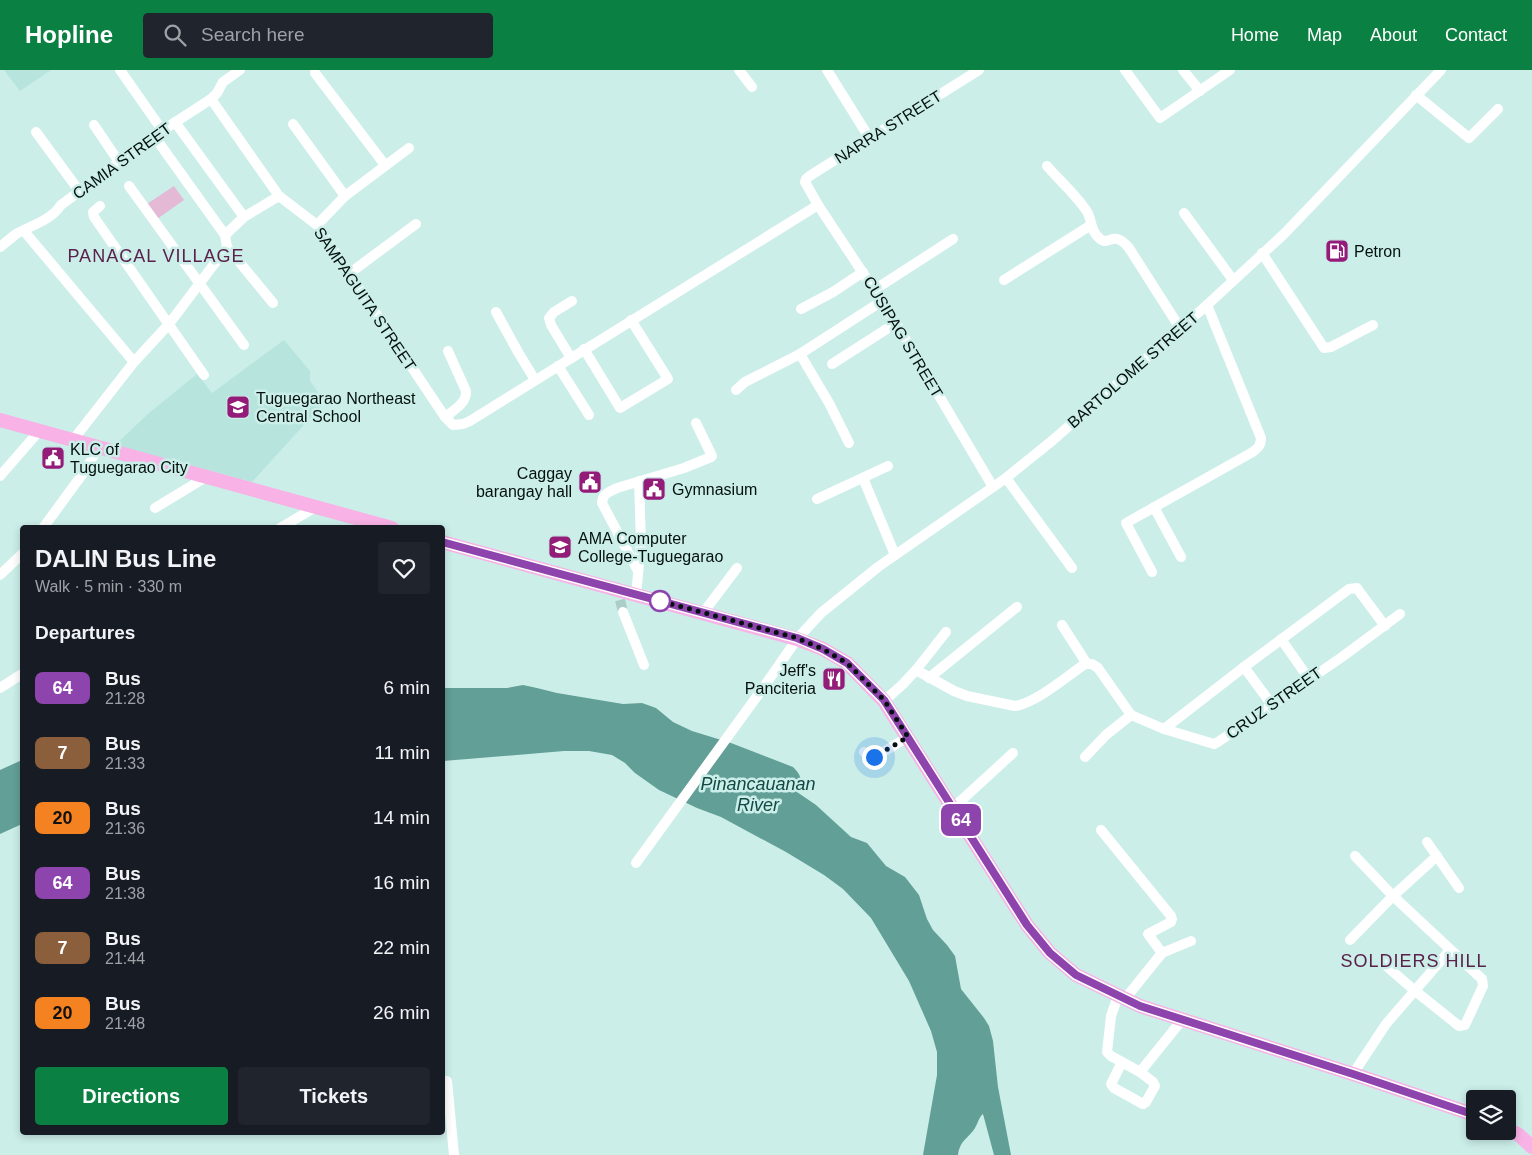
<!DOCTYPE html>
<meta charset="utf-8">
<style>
body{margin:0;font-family:Helvetica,sans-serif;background:#20242c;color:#f1f3f6;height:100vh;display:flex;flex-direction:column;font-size:19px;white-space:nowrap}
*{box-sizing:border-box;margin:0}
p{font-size:16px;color:#9ea1a6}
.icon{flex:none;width:28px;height:28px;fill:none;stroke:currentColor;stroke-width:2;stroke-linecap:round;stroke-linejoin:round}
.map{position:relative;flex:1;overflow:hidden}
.side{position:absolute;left:20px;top:455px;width:425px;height:610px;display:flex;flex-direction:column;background:#171b24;border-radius:5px;box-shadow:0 2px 8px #0003}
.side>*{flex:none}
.badge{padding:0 10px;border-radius:8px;font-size:18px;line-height:32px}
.controls{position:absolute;left:1466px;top:1020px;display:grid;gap:10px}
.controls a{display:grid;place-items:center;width:50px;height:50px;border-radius:5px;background:#171b24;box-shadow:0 2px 8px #0003;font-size:25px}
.you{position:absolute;width:25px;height:25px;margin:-12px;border:4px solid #fff;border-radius:50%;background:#1a73e8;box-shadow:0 0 0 8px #1a73e833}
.map>.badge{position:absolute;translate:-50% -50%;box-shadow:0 0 0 2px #fff}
h2{padding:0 15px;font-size:19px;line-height:45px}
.round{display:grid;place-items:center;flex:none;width:52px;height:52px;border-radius:5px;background:#20242c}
.head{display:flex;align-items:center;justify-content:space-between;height:85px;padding:0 15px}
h1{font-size:24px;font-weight:700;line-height:38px}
.action{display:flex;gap:10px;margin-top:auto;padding:10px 15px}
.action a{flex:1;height:58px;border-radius:5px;background:#0b8043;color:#fff;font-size:20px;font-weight:700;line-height:58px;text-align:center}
.action a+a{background:#20242c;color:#f1f3f6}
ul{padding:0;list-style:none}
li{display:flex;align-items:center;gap:15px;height:65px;padding:0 15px}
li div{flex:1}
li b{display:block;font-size:19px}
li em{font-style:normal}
li .badge{min-width:55px;font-weight:700;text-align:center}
header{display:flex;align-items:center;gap:30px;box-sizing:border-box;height:70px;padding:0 25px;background:#0b8043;color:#fff}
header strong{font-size:24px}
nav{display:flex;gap:28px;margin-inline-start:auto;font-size:18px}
.search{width:350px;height:45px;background:#20242c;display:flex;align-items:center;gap:12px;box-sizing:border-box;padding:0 18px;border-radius:5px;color:#9ea1a6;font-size:19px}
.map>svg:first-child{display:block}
</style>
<header>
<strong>Hopline</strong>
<div class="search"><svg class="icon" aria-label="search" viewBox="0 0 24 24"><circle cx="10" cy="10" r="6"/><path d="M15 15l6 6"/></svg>Search here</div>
<nav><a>Home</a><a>Map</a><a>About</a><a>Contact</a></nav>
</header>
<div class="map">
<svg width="1532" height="1085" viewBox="0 0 1532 1085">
<rect width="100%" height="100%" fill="#cbeee9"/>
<!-- built -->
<g fill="#b7e5de">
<polygon points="4,0 51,0 20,21"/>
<polygon points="284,270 310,301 310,311 325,332 252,412 115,375 149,343 197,304 212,323"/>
</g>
<!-- green -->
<polygon fill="#e4b9d5" points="174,116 184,130 157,149 147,134"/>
<!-- water -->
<g fill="#629f97">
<path d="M523,615L537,618L557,623L623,634L642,633L656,638L673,652L692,661L731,673L793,697C799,703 804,709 797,716V722L816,735L851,767L867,773L886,796L905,807L919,825L927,849L933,860L947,875L955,886L961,919L984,948L989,956L993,971L998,1017L1011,1085H994L983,1044C979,1047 978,1053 975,1058C968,1069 960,1070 958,1085H923L937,1005V982L931,961L909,911L871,848L843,819L824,805L786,782L721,747L697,738L659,720L635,703L625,693L612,685L589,681H564L443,691V618H507Z"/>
<polygon points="22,690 22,754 0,764 0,700"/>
</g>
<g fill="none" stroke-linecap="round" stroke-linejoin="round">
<!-- minor-tunnel -->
<polyline stroke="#adcdc8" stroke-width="10" stroke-dasharray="10 5" stroke-linecap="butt" points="620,530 623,542"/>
<!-- minor -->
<g stroke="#fff" stroke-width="10">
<polyline points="120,0 162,60"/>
<polyline points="739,0 752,17"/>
<polyline points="827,0 870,69"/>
<polyline points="979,0 811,105 806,109 805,112 818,135 896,253 993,417"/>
<polyline points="1125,0 1160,48 1230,0"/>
<polyline points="1183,0 1200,21"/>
<polyline points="315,3 385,95"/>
<polyline points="1416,25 1469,68 1498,39"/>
<polyline points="211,29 279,126"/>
<polyline points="175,52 244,147"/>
<polyline points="293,54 345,126"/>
<polyline points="94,55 119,92"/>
<polyline points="36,62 80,122"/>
<polyline points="154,66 225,165"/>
<path d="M1047,96C1060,111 1075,124 1086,140C1093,150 1089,159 1099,168C1110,178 1112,158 1129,178L1180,258"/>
<polyline points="129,116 244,275"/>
<polyline points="100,136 93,142 94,147 204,305"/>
<polyline points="1184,143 1233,210"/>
<polyline points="317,155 345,126 409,78"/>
<polyline points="24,161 134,292"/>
<path d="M0,177C5,173 11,168 16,164C32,155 50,151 61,135L154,66L211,29L217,23L223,12L240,0"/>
<polyline points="227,177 273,233"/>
<polyline points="1262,183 1324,278 1331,277 1373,255"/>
<polyline points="350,203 416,154"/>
<polyline points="1004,210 1091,155"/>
<polyline points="874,220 953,169"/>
<polyline points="801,239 833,222 863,202"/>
<polyline points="496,242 518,282 535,310"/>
<polyline points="584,279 620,338 668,309 631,250"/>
<polyline points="800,284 829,333 849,373"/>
<polyline points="571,288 551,255 549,248 554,242 572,231"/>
<polyline points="832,294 896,253"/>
<polyline points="558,296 589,345"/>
<polyline points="736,320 745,312 800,284 882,231"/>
<path d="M445,347C454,340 467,333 466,321L448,281"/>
<polyline points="73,370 134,292 169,254 227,177 225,165 244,147 279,126 317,155 445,347 453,355 463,354 470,351 818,135"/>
<polyline points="0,406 40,360"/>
<polyline points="863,408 895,485"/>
<polyline points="1006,408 1072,498"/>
<polyline points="817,429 888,396"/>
<polyline points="1154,437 1181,487"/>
<polyline points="155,438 206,407"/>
<polyline points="43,458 84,402 99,377"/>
<polyline points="280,458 316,437"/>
<path d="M638,501L602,433C602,424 609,422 617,418L684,398L711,387L712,386L696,353"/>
<path d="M1152,502L1126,453L1251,383C1257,379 1261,376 1261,368L1207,235"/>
<polyline points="0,505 22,484"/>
<polyline points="636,525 641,473 639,411"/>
<polyline points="623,542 644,595"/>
<polyline points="703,543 737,498"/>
<polyline points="1062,555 1087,594"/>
<polyline points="1281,569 1309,609"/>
<polyline points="1244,597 1272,635"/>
<polyline points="916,600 946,562"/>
<polyline points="929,608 1017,537"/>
<polyline points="0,618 22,604"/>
<path d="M884,631L902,615L916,600L954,621L967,626L1015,636C1036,633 1067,606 1085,594H1092L1098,598L1131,645L1164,659L1214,674L1218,672L1342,587L1400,544"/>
<polyline points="1164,659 1244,597 1349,519 1357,518 1359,521 1385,556"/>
<polyline points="864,682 870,687 875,687 908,667"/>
<polyline points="1085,687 1106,665 1131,645"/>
<polyline points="953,738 1013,683"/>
<polyline points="1101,760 1171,846 1172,849 1171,852 1148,864 1162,883"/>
<polyline points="1427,772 1459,818"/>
<polyline points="1355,786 1393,826 1482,909 1483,916 1465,955 1459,956 1414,920 1384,894"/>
<polyline points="636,793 763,618 797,569 821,543 878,497 1006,408 1053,370 1207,235 1284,164 1441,0"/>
<polyline points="1350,870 1393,826 1437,786"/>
<polyline points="1118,926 1111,946 1107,982 1111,986 1140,1002 1182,950"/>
<polyline points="1125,929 1162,883 1191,871"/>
<polyline points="1122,992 1111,1014 1114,1018 1143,1034 1146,1032 1155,1016 1153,1012 1140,1002"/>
<polyline points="1353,1004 1386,954 1450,880"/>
<polyline points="447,1011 454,1085"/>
</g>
<!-- major -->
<g stroke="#f8b2e5" stroke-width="14">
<polyline points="0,350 392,458"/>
<polyline points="442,472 797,569 823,579 847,593 884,631 1027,855 1050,883 1076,905 1140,936 1353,1004 1475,1045"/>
<polyline points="1508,1059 1519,1065 1532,1077"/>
</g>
</g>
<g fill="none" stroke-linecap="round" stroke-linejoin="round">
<!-- line casing -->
<g stroke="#fff" stroke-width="11">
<polyline id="line" points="442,472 797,568 823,579 847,593 884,630 1027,855 1050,883 1076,905 1140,936 1353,1004 1475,1045"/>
</g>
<!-- line -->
<use href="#line" stroke="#8e44ad" stroke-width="8"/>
<!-- walk -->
<polyline stroke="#04100e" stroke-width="5" stroke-dasharray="0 9" points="660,531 653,529 797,568 823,579 847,593 884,630 908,667 874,687"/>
</g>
<!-- icons -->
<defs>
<g id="fuel-square" transform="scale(1.25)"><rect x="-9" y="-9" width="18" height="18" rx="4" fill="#931c79" stroke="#cbeee9"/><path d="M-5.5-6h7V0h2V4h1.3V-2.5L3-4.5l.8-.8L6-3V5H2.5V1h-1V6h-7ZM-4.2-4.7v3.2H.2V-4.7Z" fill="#fff"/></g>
<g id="school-square" transform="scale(1.25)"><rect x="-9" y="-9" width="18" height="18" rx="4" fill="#931c79" stroke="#cbeee9"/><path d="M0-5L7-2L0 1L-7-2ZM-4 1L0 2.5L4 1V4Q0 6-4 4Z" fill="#fff"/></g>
<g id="civic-square" transform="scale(1.25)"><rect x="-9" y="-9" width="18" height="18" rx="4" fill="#931c79" stroke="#cbeee9"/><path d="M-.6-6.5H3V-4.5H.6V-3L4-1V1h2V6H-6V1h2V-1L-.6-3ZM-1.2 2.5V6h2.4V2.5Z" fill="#fff"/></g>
<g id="university-square" transform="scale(1.25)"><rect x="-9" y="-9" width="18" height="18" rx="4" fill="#931c79" stroke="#cbeee9"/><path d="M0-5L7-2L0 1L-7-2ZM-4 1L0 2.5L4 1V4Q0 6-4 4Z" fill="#fff"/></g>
<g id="restaurant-square" transform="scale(1.25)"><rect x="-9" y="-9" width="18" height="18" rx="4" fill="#931c79" stroke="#cbeee9"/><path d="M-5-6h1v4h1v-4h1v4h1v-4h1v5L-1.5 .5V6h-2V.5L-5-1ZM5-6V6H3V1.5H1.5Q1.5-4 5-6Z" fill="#fff"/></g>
</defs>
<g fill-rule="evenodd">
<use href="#fuel-square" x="1337" y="181"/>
<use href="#school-square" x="238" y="337"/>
<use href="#civic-square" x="53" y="388"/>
<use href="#civic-square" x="590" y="412"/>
<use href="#civic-square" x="654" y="419"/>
<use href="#university-square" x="560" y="477"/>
<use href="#restaurant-square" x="834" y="609"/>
</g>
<!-- markers -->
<circle fill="#fff" stroke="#8e44ad" stroke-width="2.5" cx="660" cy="531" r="10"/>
<g text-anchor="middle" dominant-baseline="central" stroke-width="5" stroke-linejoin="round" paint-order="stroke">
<!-- street labels -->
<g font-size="16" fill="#04100e" stroke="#cbeee9">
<text transform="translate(888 57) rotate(-32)">NARRA STREET</text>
<text transform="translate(122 91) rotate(-36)">CAMIA STREET</text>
<text transform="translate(365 229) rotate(56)">SAMPAGUITA STREET</text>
<text transform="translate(903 267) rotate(59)">CUSIPAG STREET</text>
<text transform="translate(1133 300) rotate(-41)">BARTOLOME STREET</text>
<text transform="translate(1274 633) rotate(-35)">CRUZ STREET</text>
</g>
<!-- poi labels -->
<g font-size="16" fill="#04100e" stroke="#cbeee9" text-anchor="start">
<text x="1354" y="181">Petron</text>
<text x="256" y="328">Tuguegarao Northeast<tspan x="256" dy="18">Central School</tspan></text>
<text x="70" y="379">KLC of<tspan x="70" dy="18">Tuguegarao City</tspan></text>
<text x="572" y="403" text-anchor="end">Caggay<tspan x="572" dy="18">barangay hall</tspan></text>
<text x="672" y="419">Gymnasium</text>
<text x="578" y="468">AMA Computer<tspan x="578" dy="18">College-Tuguegarao</tspan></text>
<text x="816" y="600" text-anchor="end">Jeff's<tspan x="816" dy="18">Panciteria</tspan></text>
</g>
<!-- neighbourhood labels -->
<g font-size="18" letter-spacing="1" fill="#5a214b" stroke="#cbeee9">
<text x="156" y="186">PANACAL VILLAGE</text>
<text x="1414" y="891">SOLDIERS HILL</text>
</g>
<!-- water labels -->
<g font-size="18" font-style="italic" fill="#124943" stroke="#cbeee9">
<text x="758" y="714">Pinancauanan<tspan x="758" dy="21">River</tspan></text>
</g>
</g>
</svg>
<div class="controls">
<a><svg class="icon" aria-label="layers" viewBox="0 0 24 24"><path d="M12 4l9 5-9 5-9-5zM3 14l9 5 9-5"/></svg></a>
</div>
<div class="you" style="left:874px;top:687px"></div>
<b class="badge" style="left:961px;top:750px;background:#8e44ad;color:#fff">64</b>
<section class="side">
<div class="head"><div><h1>DALIN Bus Line</h1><p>Walk · 5 min · 330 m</p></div><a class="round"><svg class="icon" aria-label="heart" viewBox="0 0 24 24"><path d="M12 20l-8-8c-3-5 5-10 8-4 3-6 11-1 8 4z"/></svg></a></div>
<h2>Departures</h2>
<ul>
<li><span class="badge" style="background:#8e44ad;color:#fff">64</span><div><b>Bus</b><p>21:28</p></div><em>6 min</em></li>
<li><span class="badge" style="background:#8b5e3c;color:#fff">7</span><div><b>Bus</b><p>21:33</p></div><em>11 min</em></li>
<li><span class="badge" style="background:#f58220;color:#111">20</span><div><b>Bus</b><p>21:36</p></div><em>14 min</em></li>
<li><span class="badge" style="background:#8e44ad;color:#fff">64</span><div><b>Bus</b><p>21:38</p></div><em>16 min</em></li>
<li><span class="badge" style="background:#8b5e3c;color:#fff">7</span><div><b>Bus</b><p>21:44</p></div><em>22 min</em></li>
<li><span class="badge" style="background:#f58220;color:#111">20</span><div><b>Bus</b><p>21:48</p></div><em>26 min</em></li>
</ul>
<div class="action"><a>Directions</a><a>Tickets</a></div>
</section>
</div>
